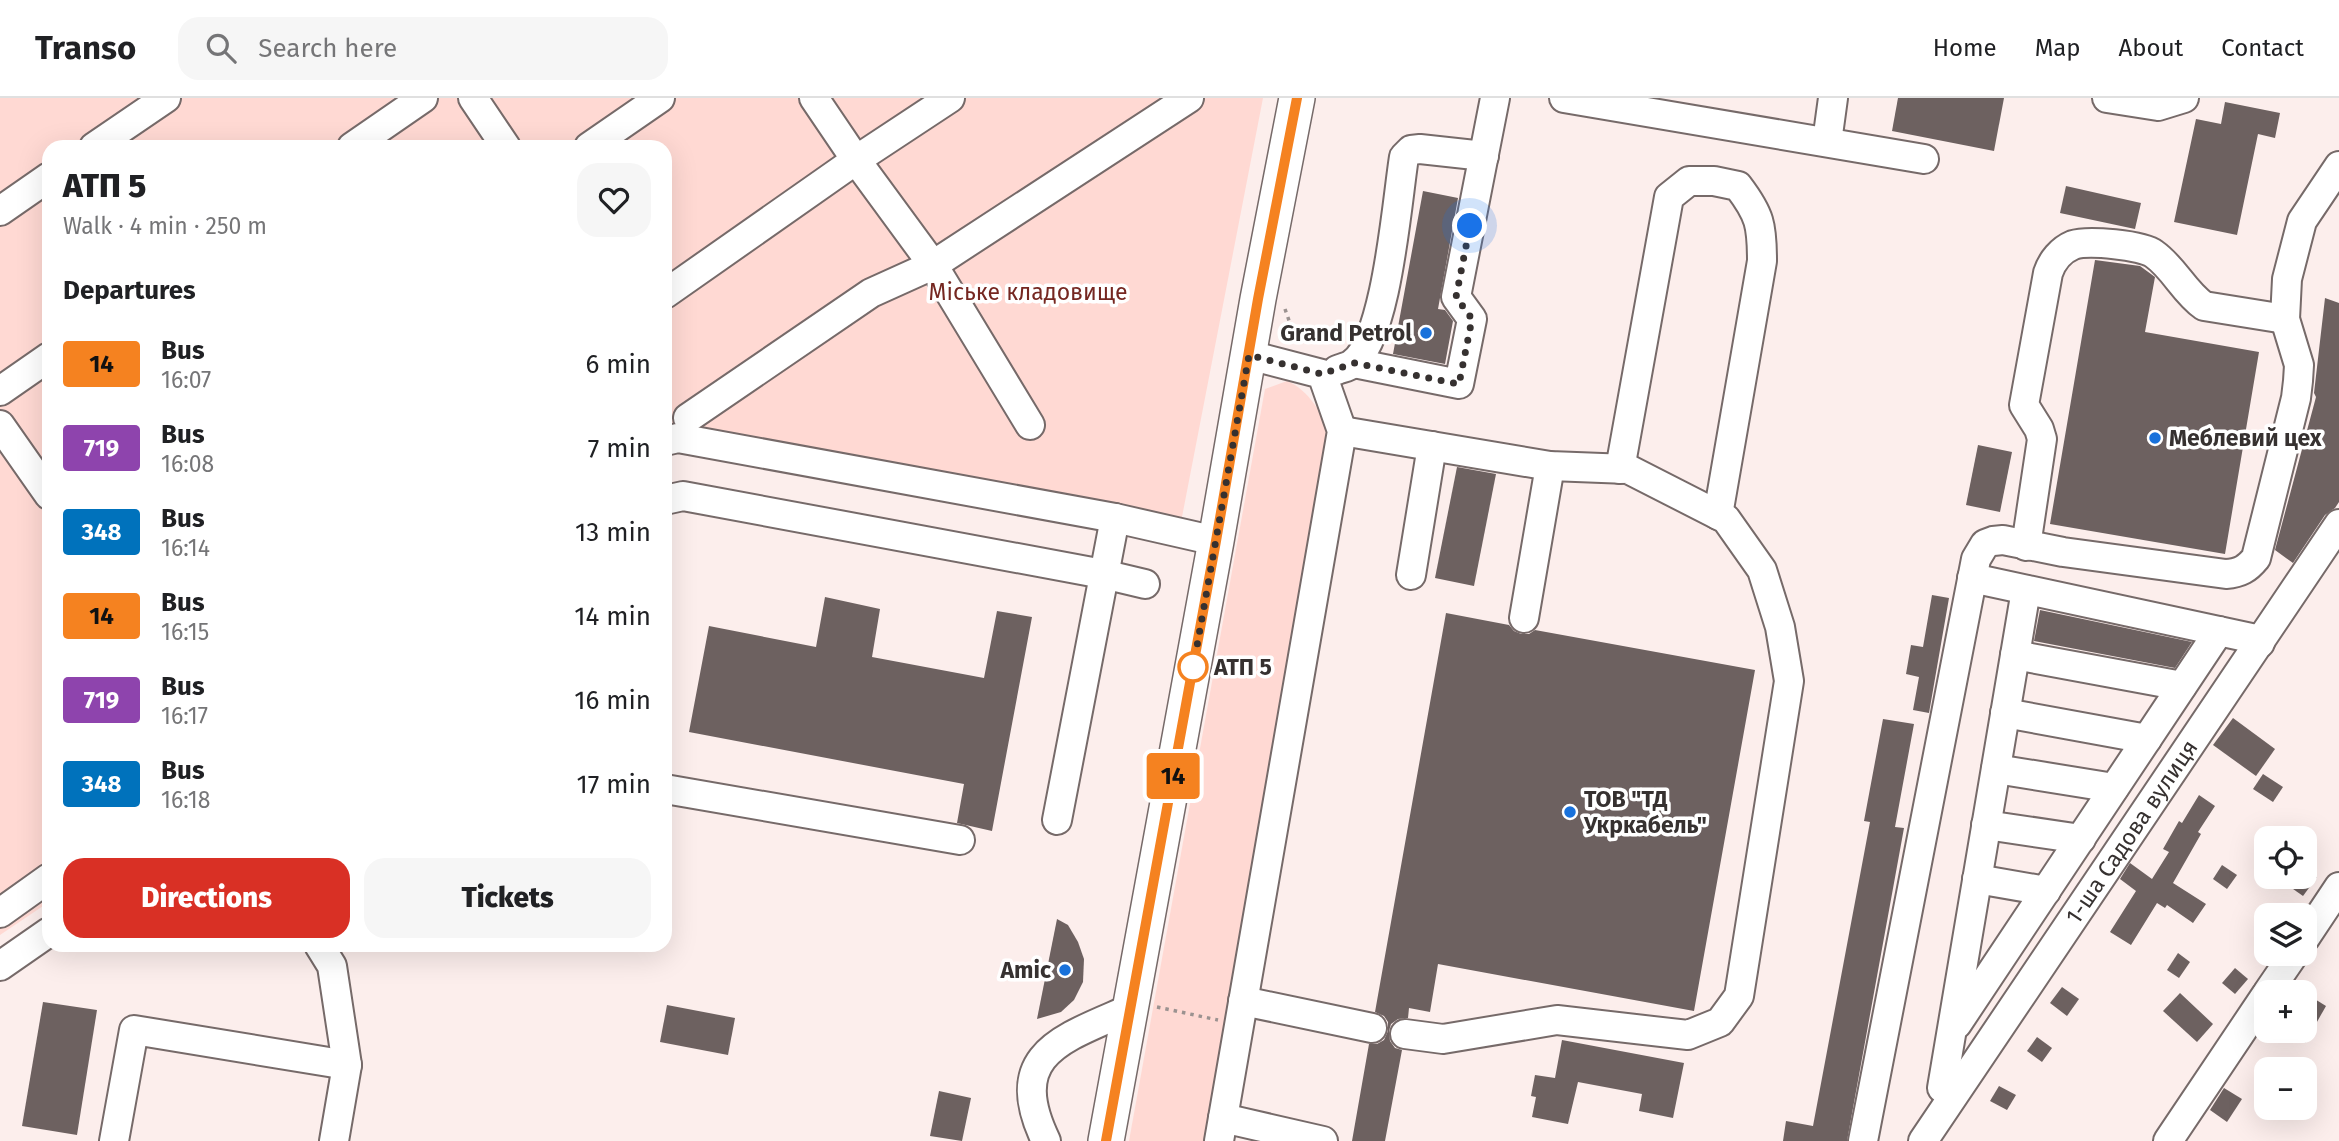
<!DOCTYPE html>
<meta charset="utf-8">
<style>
body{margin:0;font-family:"Fira Sans",sans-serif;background:#f6f6f6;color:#202124;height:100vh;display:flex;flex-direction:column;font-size:26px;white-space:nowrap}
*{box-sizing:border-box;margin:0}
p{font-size:23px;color:#757577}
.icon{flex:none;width:38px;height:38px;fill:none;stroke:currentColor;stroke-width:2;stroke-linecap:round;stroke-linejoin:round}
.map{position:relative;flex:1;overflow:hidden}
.drawer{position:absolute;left:42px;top:42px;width:630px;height:812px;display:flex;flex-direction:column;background:#fff;border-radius:21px;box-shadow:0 7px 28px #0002}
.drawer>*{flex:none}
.badge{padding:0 14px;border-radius:5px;font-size:24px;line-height:46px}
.fabs{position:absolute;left:2254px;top:728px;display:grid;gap:14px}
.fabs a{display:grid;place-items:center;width:63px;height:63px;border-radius:14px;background:#fff;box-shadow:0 7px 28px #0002;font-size:35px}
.you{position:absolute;width:35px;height:35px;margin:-18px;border:5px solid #fff;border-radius:50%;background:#1a73e8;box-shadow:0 0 0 10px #1a73e833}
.map>.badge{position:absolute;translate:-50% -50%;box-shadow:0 0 0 4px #fff}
h2{padding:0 21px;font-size:26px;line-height:63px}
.round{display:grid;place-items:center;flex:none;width:74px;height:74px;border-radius:21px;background:#f6f6f6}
.overview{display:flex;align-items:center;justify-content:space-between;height:119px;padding:0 21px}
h1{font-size:33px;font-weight:800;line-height:52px}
.action{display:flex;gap:14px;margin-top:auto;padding:14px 21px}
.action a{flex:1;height:80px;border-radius:21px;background:#d93025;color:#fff;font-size:28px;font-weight:800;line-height:80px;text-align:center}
.action a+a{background:#f6f6f6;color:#202124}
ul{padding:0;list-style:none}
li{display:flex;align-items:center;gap:21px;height:84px;padding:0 21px}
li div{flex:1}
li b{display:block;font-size:26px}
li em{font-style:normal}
li .badge{min-width:77px;font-weight:700;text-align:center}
header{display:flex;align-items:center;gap:42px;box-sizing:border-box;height:98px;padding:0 35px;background:#fff;border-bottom:2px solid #e0e0e0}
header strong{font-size:33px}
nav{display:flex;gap:38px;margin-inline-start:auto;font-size:24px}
.search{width:490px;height:63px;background:#f6f6f6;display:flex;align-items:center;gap:18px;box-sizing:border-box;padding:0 24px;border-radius:21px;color:#757577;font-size:26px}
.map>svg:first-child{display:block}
</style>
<header>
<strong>Transo</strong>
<div class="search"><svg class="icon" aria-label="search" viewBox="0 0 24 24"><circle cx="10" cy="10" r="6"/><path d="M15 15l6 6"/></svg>Search here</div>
<nav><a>Home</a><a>Map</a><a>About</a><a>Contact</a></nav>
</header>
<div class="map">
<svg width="2339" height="1043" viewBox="0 0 2339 1043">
<rect width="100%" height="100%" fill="#fceeec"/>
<!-- green -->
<g fill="#ffd9d3">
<polygon points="0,0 1263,0 1182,419 665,325 665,49 49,49 49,804 0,837"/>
<path d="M1287,283C1309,292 1323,317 1332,339L1207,1043H1129L1265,291Z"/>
</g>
<!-- building -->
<g fill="#6d6160">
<polygon points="1898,0 2004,0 1994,53 1892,33"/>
<polygon points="2225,4 2280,15 2275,40 2258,36 2237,137 2174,124 2196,21 2221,26"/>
<polygon points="2066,88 2141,105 2135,131 2060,115"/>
<polygon points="1423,93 1458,100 1438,211 1445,212 1453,223 1445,266 1393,256"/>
<polygon points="2095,162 2140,168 2155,179 2145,234 2259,254 2225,456 2050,426"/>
<polygon points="2325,200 2339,205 2339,404 2335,410 2325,417 2293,465 2275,452 2316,299 2314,295"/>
<polygon points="1978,347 2012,354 2000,414 1966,407"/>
<polygon points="1457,369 1496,376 1474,488 1435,480"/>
<polygon points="1932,497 1949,500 1929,615 1913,612 1919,579 1906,576 1911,547 1923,549"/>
<polygon points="825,499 880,511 872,559 984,580 997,513 1032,519 992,733 957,725 964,686 689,634 709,528 816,549"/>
<polygon points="2040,512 2192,544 2175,570 2034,543"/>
<polygon points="1446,515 1509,527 1514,533 1521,536 1529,536 1535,532 1755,572 1694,913 1438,866 1430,914 1409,910 1408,920 1398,921 1391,926 1389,933 1390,943 1395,950 1402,952 1385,1043 1352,1043 1369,946 1377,946 1384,942 1388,933 1388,924 1384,918 1375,914"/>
<polygon points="2233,620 2275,651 2256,678 2213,647"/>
<polygon points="1883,621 1914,626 1895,729 1904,730 1847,1043 1783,1043 1786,1023 1813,1028 1870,724 1864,723"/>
<polygon points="2263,676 2283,689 2273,704 2253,691"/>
<polygon points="2199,697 2215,708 2198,734 2201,736 2173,785 2206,806 2193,825 2167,807 2165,810 2157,805 2131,847 2110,834 2136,793 2120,781 2130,765 2152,781 2169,754 2163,751 2179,723 2182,725"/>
<polygon points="2222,767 2237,777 2227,791 2213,781"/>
<polygon points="2276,779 2317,779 2303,798"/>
<polygon points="1057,821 1068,827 1078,844 1084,861 1083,884 1074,902 1061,914 1037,921"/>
<polygon points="2178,855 2190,864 2179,880 2167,872"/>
<polygon points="2235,870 2248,881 2235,896 2222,885"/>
<polygon points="2062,889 2079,901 2067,918 2050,905"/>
<polygon points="2180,895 2213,926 2197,944 2163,913"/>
<polygon points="2305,895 2326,908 2305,945"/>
<polygon points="43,904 97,912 77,1037 22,1028"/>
<polygon points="667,907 735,920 728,957 660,944"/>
<polygon points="2037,939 2052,950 2042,964 2027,953"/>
<polygon points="1562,942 1684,965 1673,1020 1639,1013 1642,996 1578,984 1568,1026 1532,1019 1536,999 1531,998 1535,977 1555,980"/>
<polygon points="1999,988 2016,997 2007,1012 1990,1003"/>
<polygon points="2224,990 2242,1001 2227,1024 2210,1012"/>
<polygon points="939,993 971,1000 962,1043 930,1038"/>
</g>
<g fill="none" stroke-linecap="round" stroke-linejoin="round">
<!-- minor casing -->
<g stroke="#766a69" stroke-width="32">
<g id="minor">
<polyline points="473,0 506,49"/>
<polyline points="814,0 856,62 933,167 1030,327"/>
<polyline points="1564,0 1924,61"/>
<polyline points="2107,0 2158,8 2184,0"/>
<polyline points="1827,44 1833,0"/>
<polyline points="94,49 166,0"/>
<polyline points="352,49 423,0"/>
<polyline points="589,49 660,0"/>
<polyline points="0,113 49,79"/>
<polyline points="665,196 856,62 950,0"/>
<polyline points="1354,265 1459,286 1472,221 1456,199 1495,0"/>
<path d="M1337,272C1342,270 1348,269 1352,266C1387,242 1397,102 1404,59L1411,52L1420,51L1484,58"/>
<polyline points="0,293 49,259"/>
<polyline points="688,320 871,195 933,167 1189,0"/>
<polyline points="0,327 49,397"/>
<polyline points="1342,333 1550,368 1628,371 1726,421 1762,472 1780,529 1789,583 1739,898 1720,924 1688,937 1557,922 1443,941 1405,936"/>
<polyline points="665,343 678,340 1115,420 1216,443"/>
<path d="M1620,371L1669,99L1689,83H1714L1738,88C1760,117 1762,127 1762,163L1718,417"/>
<polyline points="665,402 683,398 1103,476 1145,486"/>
<path d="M2026,448L2042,341L2039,331L2024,307L2048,175C2052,163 2061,152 2073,147C2088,142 2142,147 2154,156C2174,170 2184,194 2204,208L2285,221"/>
<polyline points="1411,477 1432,348"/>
<polyline points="1972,480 2251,540 2260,545"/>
<polyline points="1524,520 1550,368"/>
<polyline points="2015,557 2182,588"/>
<polyline points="2005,615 2147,641"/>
<polyline points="1996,671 2114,690"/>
<polyline points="665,691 960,742"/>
<polyline points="1057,722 1115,420"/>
<polyline points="1986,727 2081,741"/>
<polyline points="1977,781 2046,793"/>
<polyline points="0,815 49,780"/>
<polyline points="2305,840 2339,789"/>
<polyline points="319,847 332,868 347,967 334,1043"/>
<polyline points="0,868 49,834"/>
<polyline points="2268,894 2294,856"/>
<polyline points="1243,903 1372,930"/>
<polyline points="1957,926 2219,533"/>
<polyline points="1942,990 2026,492"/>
<polyline points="1223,1020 1323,1043"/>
<polyline points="114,1043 134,932 347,967"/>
<path d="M1046,1043C1004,956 1062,941 1130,911"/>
<polyline points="1219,1043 1342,333 1322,276 1249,257"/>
<path d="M1863,1043L1976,461L1985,446L1993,443L2003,442L2063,454L2226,476C2240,475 2247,471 2256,460L2296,300L2298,283L2299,267L2285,221L2287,181L2302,123L2339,68"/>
<path id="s1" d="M1923,1043L2339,426"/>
<polyline points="2168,1043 2266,897"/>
</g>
</g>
<!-- major casing -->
<g stroke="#766a69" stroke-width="38">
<polyline id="major" points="1106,1043 1216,443 1258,201 1297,0"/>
</g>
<!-- path -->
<g stroke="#9b9290" stroke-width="3.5" stroke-dasharray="3.5 5" stroke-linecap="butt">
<polyline points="1285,211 1292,231 1302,247"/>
<polyline points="1157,909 1218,922"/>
</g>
<!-- minor -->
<use href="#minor" stroke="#fff" stroke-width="28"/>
<!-- major -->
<use href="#major" stroke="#fff" stroke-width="35"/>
</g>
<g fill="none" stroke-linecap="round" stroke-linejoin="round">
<!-- line casing -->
<g stroke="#fff" stroke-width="16">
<polyline id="line" points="1106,1043 1216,443 1258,201 1297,0"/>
</g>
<!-- line -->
<use href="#line" stroke="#f58220" stroke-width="10"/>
<!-- walk -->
<polyline stroke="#363130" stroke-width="7" stroke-dasharray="0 12.6" points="1193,569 1192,576 1249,257 1322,276 1354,265 1459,286 1472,221 1456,199 1470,128"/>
</g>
<!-- markers -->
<g fill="#1871db" stroke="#fff" stroke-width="2.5">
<circle cx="1426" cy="235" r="7"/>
<circle cx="2155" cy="340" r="7"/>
<circle cx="1570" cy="714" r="7"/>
<circle cx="1065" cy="872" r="7"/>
</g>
<circle fill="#fff" stroke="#f58220" stroke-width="3.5" cx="1193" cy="569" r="14"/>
<g text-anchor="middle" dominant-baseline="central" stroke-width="7" stroke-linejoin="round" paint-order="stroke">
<!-- park labels -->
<g font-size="23" fill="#752721" stroke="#fff">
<text x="1028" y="194">Міське кладовище</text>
</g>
<!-- poi labels -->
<g font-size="23" font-weight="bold" fill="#363130" stroke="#fff" text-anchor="end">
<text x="1412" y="235">Grand Petrol</text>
<text x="2169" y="340" text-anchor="start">Меблевий цех</text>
<text x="1584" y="701" text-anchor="start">ТОВ "ТД<tspan x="1584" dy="26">Укркабель"</tspan></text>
<text x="1051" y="872">Amic</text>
</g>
<!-- stop labels -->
<g font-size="23" font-weight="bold" fill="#363130" stroke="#fff" text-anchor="start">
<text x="1214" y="569">АТП 5</text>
</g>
<!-- street labels -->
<g font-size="23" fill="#363130" stroke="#fff">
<text stroke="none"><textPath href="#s1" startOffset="373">1-ша Садова вулиця</textPath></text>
</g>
</g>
</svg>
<div class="fabs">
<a><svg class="icon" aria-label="locate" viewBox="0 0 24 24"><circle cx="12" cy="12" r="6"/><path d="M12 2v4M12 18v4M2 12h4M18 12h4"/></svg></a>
<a><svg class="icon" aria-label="layers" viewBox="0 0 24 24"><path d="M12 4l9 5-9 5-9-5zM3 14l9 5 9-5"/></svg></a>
<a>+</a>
<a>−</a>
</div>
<div class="you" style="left:1470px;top:128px"></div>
<b class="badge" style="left:1173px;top:678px;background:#f58220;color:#111">14</b>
<section class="drawer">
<div class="overview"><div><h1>АТП 5</h1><p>Walk · 4 min · 250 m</p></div><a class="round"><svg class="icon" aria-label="heart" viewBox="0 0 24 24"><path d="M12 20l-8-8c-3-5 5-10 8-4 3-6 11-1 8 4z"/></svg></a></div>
<h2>Departures</h2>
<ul>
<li><span class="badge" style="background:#f58220;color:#111">14</span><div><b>Bus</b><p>16:07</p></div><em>6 min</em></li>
<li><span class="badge" style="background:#8e44ad;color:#fff">719</span><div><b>Bus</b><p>16:08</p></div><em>7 min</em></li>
<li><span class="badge" style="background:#0072bc;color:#fff">348</span><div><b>Bus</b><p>16:14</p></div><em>13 min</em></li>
<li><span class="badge" style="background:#f58220;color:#111">14</span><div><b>Bus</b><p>16:15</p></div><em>14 min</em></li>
<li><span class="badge" style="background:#8e44ad;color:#fff">719</span><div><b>Bus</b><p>16:17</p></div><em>16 min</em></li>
<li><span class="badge" style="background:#0072bc;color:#fff">348</span><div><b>Bus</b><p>16:18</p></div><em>17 min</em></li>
</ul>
<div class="action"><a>Directions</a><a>Tickets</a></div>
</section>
</div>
